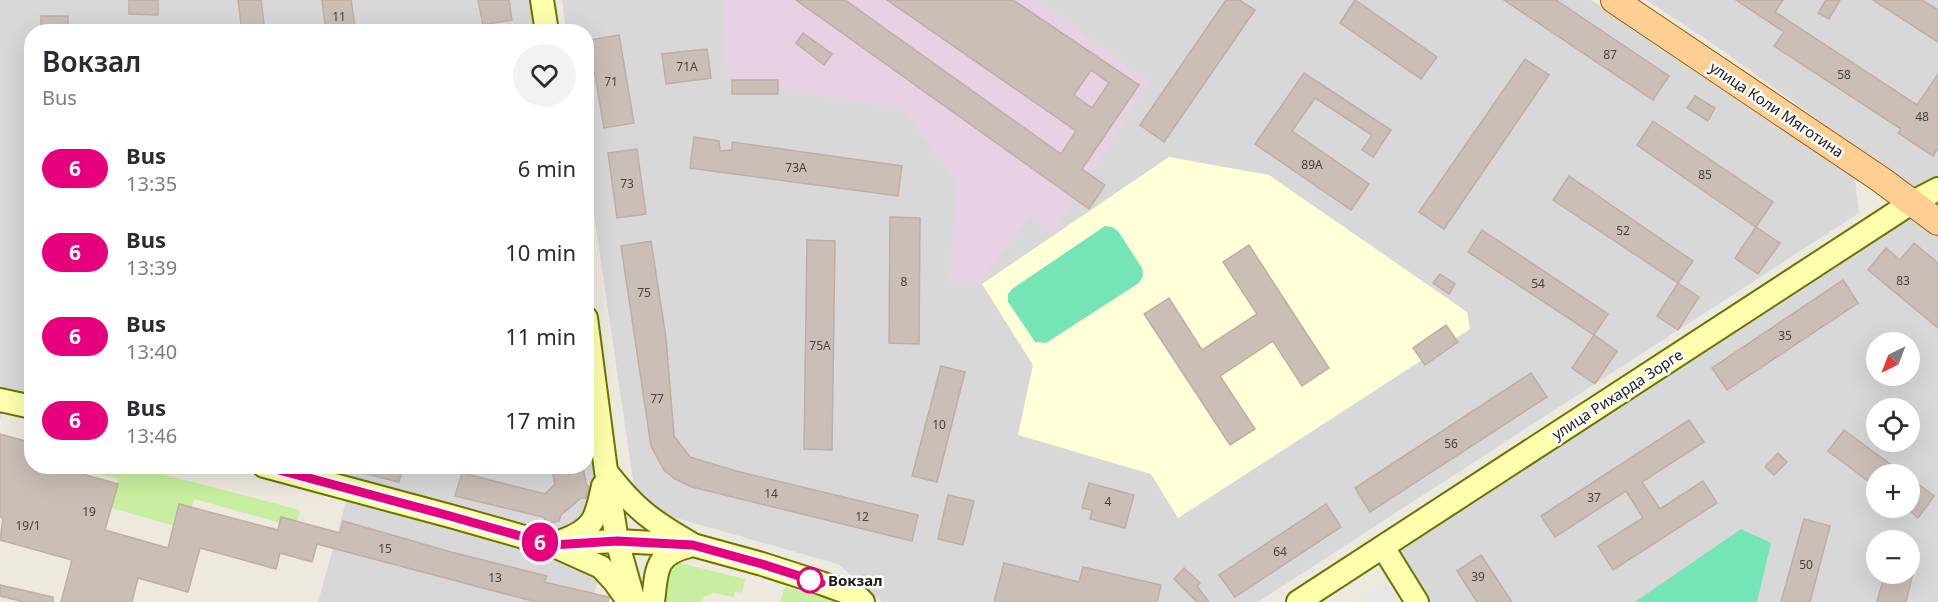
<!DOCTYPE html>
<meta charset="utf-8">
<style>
body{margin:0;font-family:"Noto Sans",sans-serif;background:#f2f2f3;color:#2b2b33;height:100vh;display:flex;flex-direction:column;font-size:22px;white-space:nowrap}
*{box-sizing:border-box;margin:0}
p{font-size:20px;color:#7c7c81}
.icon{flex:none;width:33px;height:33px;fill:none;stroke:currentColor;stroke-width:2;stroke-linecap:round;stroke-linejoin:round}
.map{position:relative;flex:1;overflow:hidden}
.details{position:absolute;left:24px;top:24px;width:570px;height:450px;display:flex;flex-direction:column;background:#fff;border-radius:24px;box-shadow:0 6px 24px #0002}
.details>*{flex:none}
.badge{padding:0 12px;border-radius:20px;font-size:21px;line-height:39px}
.needle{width:39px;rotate:222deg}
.tools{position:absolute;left:1866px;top:332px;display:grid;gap:12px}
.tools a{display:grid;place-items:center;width:54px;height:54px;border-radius:50%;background:#fff;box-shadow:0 6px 24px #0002;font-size:30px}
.map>.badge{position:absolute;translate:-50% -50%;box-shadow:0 0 0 3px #fff}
.round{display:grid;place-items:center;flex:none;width:63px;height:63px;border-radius:32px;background:#f2f2f3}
.headline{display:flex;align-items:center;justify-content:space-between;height:102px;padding:0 18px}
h1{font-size:28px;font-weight:600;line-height:45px}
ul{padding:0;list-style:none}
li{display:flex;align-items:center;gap:18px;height:84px;padding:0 18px}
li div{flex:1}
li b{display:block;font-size:22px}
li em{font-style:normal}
li .badge{min-width:66px;font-weight:700;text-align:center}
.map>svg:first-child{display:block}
</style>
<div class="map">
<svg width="1938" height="602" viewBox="0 0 1938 602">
<rect width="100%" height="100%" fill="#eee9df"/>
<!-- residential -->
<g fill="#d9d8d8" fill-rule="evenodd">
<polygon points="0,0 536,0 540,31 32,32 31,401 7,395 0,420"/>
<polygon points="562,0 1591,0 1855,179 1859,213 1258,602 882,602 838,564 637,507 587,167 586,32 566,31"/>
<polygon points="1646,0 1938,0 1938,208 1909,185 1716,46"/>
<path d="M1908,211L1938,235V602H1429L1399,552ZM1876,342H1910V375H1876ZM1876,408H1910V441H1876ZM1876,474H1910V507H1876ZM1876,540H1910V573H1876Z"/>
<polygon points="587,351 612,526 592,602 318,602 352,480 297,467 586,466"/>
</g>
<!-- industrial -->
<polygon fill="#e8d1e4" points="722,0 1036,0 1149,81 1054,232 1031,215 977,285 950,282 956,183 905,110 728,80"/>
<!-- education -->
<polygon fill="#fffed7" points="1169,157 1269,175 1467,312 1470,329 1178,518 1151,474 1018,435 1033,365 982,284"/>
<!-- grass -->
<g fill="#c8ee9f">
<polygon points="72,467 136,467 300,510 296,527 194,499 186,529 111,508 118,479"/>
<polygon points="680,563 745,579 742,593 735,591 734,597 714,593 704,597 702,602 664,602 673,566"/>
<polygon points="785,587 843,602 780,602"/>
</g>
<!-- pitch -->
<g fill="#75e5b7">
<polygon points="1105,226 1112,227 1118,231 1142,268 1143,276 1139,283 1046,343 1035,342 1008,302 1008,294 1012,289"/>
<polygon points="1741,529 1771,543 1757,602 1635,602"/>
</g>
<!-- parking -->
<polygon fill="#e7e7e7" points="1385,581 1399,602 1354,602"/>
<!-- building -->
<g fill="#cabeb6" stroke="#c1aea1" stroke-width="1.5" fill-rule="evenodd">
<polygon points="129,0 158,0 158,15 129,14"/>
<polygon points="238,0 261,0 265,32 242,32"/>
<polygon points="322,0 351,0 356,32 326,32"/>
<polygon points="478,0 509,0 512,20 483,25"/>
<path d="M796,0H845L1061,154L1076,131L887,0H1013L1139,85L1082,169L1105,185L1089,209ZM1091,70L1109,83L1092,108L1074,95Z"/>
<polygon points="1226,0 1239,0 1255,10 1164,142 1140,125"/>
<polygon points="1355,0 1437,57 1421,79 1340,23"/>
<polygon points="1504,0 1556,0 1669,76 1653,100"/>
<polygon points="1736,0 1783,0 1775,12 1917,105 1938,74 1938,148 1933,156 1898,133 1901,129 1774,46 1784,32"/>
<polygon points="1826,0 1840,0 1829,19 1818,13"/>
<polygon points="1873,0 1922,0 1938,10 1938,42"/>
<rect x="41" y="16" width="27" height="16"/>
<polygon points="803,33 832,54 824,65 796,43"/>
<polygon points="619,35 634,123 604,128 589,40"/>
<polygon points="707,49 711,78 666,84 662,54"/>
<polygon points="1525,59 1549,75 1444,229 1419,212"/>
<polygon points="1304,73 1391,130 1373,157 1362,150 1372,135 1315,98 1292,131 1369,184 1351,210 1255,144"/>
<rect x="732" y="80" width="46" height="14"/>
<polygon points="1695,96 1715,108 1708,121 1687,108"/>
<polygon points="1653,121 1773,202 1756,227 1637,145"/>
<polygon points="694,137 719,141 720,151 732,150 732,142 902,166 898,196 690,168"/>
<polygon points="637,149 646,214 617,218 608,153"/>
<polygon points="1569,176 1693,261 1678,283 1553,200"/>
<polygon points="890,217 920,218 919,344 889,343"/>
<polygon points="1756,227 1780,243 1758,274 1735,258"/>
<polygon points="1482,230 1608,314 1594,335 1468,252"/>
<polygon points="807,240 835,241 832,450 804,449"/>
<polygon points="651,241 666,338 674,436 690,457 736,471 918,515 912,541 692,487 675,479 664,470 651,446 621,246"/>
<polygon points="1914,243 1938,263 1938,328 1868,270 1886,248 1900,260"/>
<polygon points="1249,245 1329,368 1302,386 1273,341 1220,376 1255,429 1230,445 1144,314 1169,298 1202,350 1257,314 1223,262"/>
<polygon points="1440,274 1455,284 1449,294 1433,283"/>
<polygon points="1843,280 1858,303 1727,390 1712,368"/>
<polygon points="1678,283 1699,297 1678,330 1657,316"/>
<polygon points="1446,325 1458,342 1425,365 1413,348"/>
<polygon points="1594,335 1617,351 1595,384 1572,368"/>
<polygon points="941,366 965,372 937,482 912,476"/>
<polygon points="1531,373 1547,397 1370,512 1355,488"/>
<polygon points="1689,420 1704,442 1642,482 1660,509 1703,481 1717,503 1613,570 1598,546 1643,518 1626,491 1555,537 1541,516"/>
<polygon points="1844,430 1904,474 1876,474 1876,487 1828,451"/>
<polygon points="0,434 29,442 25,458 32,460 32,466 54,466 118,484 105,530 168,548 179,504 278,530 281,517 340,533 343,521 451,552 547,576 544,582 609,597 608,602 536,602 317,544 312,562 280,553 276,569 200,548 188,592 138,578 132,602 61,602 72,560 0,540 3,518 0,517"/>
<polygon points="1778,453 1787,462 1774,475 1765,467"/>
<polygon points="354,466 403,466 399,482 354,471"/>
<polygon points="551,466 583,466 586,484 589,487 586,498 581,498 561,515 559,521 549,523 543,517 455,496 462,473 545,494 555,484"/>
<polygon points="1910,478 1934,496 1918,518 1910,511"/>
<polygon points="1089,483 1134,495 1125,528 1090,519 1092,510 1082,508"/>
<polygon points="948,495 974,501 963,545 938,539"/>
<polygon points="1326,504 1341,527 1235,597 1219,575"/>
<polygon points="1804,519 1830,526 1810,602 1781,602"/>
<polygon points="1481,555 1512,602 1477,602 1457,571"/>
<polygon points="1004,563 1079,582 1083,567 1161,585 1157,602 994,602"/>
<polygon points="1184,568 1200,583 1197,586 1209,602 1197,602 1174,579"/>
<polygon points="1885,573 1913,573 1906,602 1877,602"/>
<polygon points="0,585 53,597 53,602 24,602 0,596"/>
</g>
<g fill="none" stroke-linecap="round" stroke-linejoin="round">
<!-- secondary casing -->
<g stroke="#6b7400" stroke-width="26">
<g id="secondary">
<polyline points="542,0 547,32"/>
<polyline points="586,318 606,471 617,541 633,598"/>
<polyline points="0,400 32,407"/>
<polyline points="264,466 450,516 552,545 601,567 614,581 629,602"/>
<path d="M608,474C635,509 652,521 690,543"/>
<path d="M562,541C595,529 596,518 603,486"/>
<polyline points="557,544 617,541 693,545 762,564 821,583 857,596 863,602"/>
<polyline points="1383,547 1417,602"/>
<path d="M653,602C657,570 654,555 689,546"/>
<polyline points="1298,602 1911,203 1938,189"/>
</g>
</g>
<!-- primary casing -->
<g stroke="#925e00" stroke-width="28">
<polyline id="primary" points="1614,0 1880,179 1938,222"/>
</g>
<!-- secondary -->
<use href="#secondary" stroke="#fdffac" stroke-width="22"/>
<!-- primary -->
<use href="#primary" stroke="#ffce93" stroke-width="26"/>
</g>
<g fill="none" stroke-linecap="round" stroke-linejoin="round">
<!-- line casing -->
<g stroke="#fff" stroke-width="14">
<polyline id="line" points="264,466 450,516 552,545 617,541 693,545 762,564 821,583"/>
</g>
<!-- line -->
<use href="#line" stroke="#e6007e" stroke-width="9"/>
</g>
<!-- markers -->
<circle fill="#fff" stroke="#e6007e" stroke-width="3" cx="810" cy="580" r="12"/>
<g text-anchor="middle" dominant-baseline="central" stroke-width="5" stroke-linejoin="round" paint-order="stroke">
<!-- number labels -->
<g font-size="12" fill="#474442">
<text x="339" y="16">11</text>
<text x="1610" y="54">87</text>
<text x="687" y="66">71А</text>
<text x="1844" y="74">58</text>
<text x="611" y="81">71</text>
<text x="1922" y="116">48</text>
<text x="1312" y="164">89А</text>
<text x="796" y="167">73А</text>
<text x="1705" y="174">85</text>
<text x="627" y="183">73</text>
<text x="1623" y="230">52</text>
<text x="1903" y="280">83</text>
<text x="904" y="281">8</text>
<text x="1538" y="283">54</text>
<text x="644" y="292">75</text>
<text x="1785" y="335">35</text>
<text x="820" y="345">75А</text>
<text x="657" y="398">77</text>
<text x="939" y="424">10</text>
<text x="1451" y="443">56</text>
<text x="771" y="493">14</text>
<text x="1594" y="497">37</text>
<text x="1108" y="501">4</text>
<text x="89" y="511">19</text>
<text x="862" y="516">12</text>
<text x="28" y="525">19/1</text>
<text x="385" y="548">15</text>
<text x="1280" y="551">64</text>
<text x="1806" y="564">50</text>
<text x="1478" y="576">39</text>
<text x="495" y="577">13</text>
</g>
<!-- street labels -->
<g font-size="15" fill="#1b1b1b" stroke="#fff">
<text transform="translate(1777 109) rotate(34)">улица Коли Мяготина</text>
<text transform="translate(1617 394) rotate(-33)">улица Рихарда Зорге</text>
</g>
<!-- stop labels -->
<g font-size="15" font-weight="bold" fill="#1b1b1b" stroke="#fff" text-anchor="start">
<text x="828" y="580">Вокзал</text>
</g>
</g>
</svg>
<div class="tools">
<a><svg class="needle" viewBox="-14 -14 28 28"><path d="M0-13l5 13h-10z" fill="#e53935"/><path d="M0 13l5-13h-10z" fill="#7c7c81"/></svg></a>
<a><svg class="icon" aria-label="locate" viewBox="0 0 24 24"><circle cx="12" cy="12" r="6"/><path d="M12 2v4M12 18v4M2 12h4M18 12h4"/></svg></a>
<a>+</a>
<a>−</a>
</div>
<b class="badge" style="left:540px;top:542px;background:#e6007e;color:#fff">6</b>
<section class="details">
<div class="headline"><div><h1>Вокзал</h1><p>Bus</p></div><a class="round"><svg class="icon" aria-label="heart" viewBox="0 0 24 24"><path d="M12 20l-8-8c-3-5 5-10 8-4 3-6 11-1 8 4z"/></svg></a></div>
<ul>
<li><span class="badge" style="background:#e6007e;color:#fff">6</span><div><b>Bus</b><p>13:35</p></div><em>6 min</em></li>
<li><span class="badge" style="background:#e6007e;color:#fff">6</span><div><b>Bus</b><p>13:39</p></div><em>10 min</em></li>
<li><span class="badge" style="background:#e6007e;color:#fff">6</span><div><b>Bus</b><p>13:40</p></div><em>11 min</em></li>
<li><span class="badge" style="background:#e6007e;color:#fff">6</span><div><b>Bus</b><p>13:46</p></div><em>17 min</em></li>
</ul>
</section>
</div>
